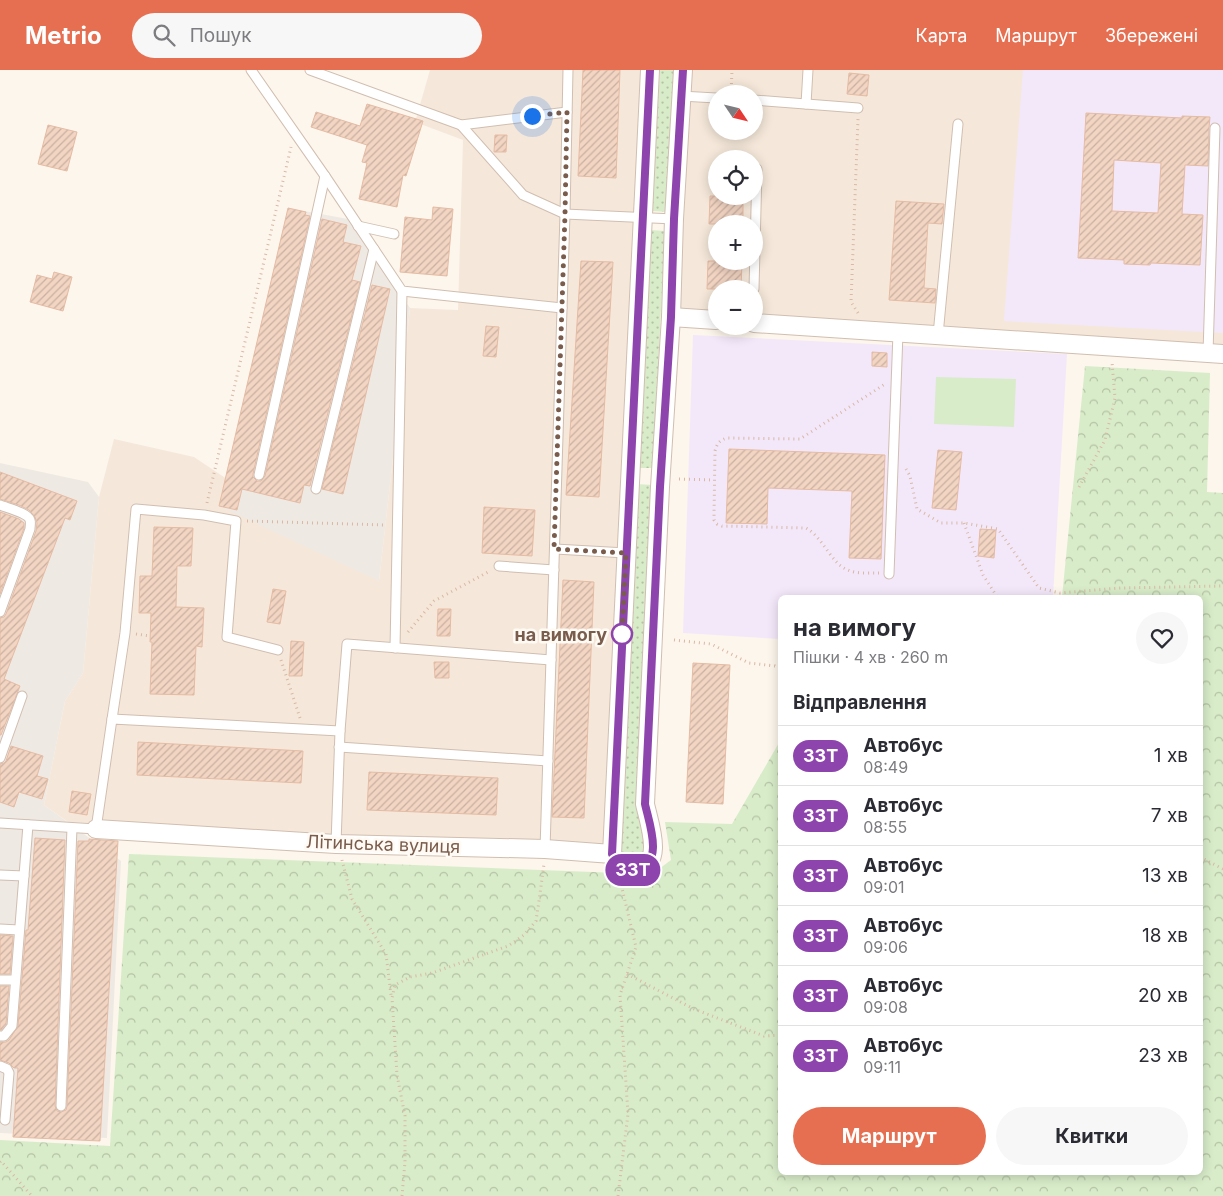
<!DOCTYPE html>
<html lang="uk">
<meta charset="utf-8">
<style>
body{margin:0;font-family:Inter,sans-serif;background:#f7f7f7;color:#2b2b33;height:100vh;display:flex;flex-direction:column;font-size:19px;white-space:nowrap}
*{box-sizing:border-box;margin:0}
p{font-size:16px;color:#7c7c81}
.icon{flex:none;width:28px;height:28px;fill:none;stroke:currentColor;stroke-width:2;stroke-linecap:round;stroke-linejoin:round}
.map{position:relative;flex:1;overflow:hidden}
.side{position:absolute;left:778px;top:525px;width:425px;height:580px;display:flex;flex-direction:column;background:#fff;border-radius:8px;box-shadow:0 2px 12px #0003}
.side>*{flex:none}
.badge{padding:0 10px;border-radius:16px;font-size:18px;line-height:32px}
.needle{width:32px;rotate:125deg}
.fabs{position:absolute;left:708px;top:15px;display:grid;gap:10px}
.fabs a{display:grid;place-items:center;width:55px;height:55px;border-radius:50%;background:#fff;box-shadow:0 2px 12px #0003;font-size:25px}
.you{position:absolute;width:25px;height:25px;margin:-12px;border:4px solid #fff;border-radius:50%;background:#1a73e8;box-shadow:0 0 0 8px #1a73e833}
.map>.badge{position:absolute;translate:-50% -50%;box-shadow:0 0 0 2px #fff}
h2{padding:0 15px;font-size:19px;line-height:45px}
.round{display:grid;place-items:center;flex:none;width:52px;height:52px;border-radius:26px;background:#f7f7f7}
.summary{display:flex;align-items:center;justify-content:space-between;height:85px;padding:0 15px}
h1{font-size:24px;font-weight:700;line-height:38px}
.button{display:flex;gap:10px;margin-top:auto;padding:10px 15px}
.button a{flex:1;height:58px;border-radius:30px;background:#e76f51;color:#fff;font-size:20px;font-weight:700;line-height:58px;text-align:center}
.button a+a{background:#f7f7f7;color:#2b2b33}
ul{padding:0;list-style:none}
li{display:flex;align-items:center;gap:15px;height:60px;padding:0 15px;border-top:1px solid #e1e1e2}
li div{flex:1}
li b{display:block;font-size:19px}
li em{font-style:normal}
li .badge{min-width:55px;font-weight:700;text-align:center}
header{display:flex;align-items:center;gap:30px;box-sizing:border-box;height:70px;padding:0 25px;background:#e76f51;color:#fff}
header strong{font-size:24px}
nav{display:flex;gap:28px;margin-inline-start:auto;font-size:18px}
.search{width:350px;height:45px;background:#f7f7f7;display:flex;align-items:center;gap:12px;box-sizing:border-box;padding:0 18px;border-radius:28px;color:#7c7c81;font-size:19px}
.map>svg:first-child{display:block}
</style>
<header>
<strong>Metrio</strong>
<div class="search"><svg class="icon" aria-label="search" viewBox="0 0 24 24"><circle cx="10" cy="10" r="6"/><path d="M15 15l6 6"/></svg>Пошук</div>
<nav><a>Карта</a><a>Маршрут</a><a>Збережені</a></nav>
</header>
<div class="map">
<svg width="1223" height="1126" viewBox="0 0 1223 1126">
<defs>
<pattern id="grass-dots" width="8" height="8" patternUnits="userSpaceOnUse" patternTransform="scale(1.25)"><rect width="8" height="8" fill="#d8ecc9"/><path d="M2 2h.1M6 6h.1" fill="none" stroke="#b4c2a5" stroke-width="1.8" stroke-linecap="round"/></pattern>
<pattern id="forest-crowns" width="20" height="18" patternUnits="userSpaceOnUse" patternTransform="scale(1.25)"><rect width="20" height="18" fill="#d8ecc9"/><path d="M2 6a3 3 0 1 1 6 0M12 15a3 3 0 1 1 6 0" fill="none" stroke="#b4c2a5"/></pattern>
<pattern id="building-hatch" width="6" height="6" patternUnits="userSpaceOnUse" patternTransform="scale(1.25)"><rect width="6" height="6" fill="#f3d5c3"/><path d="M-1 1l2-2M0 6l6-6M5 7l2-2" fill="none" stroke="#cab0a1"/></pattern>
</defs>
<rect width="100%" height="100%" fill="#fdf6ec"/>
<!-- residential -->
<g fill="#f5e8da" fill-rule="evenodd">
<polygon points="430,0 642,0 604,773 598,778 68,752 44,735 65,631 83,603 99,427 114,369 194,387 379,511 410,238 458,240 463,70 415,52"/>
<path d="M691,0H1223V278L754,248V219H716V246L678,239ZM716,24H754V61H716ZM716,89H754V126H716ZM716,154H754V191H716Z"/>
</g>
<!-- industrial -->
<g fill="#efe9e4">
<polygon points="288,138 348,149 410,238 379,511 219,436"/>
<polygon points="0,393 88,412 99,427 83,603 65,631 44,735 121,791 107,1068 0,1063"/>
</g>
<!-- education -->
<g fill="#f3e8fa">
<polygon points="1023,0 1223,0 1223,263 1004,251"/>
<polygon points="693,265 1067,284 1053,527 780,528 780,569 683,563"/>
</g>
<!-- grass -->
<g fill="url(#grass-dots)">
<polygon points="660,0 676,0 668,142 652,141"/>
<polygon points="650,160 665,161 653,398 638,398"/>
<polygon points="636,414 652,415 647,770 645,782 637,792 626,792 621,785 621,777"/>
</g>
<!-- forest -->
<polygon fill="url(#forest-crowns)" points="1085,296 1210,303 1207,422 1223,423 1223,1126 0,1126 0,1070 110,1076 129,784 619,803 631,806 655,802 671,790 665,752 732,754 780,671 780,1102 1200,1102 1200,528 1062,527"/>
<!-- park -->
<polygon fill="#d8ecc9" points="936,307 1016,309 1014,357 934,354"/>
<!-- building -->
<g fill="url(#building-hatch)" stroke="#e6bba3" fill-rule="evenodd">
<polygon points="583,0 620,0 616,108 578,106"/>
<polygon points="849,3 869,5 867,26 847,24"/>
<polygon points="367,34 423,51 406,106 403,105 397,137 359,129 367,93 362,92 367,75 311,57 316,42 360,56"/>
<path d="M1086,43L1182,48V46L1210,47L1209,58L1208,96L1185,95L1182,144L1203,145L1200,195L1151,193L1150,195L1124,194V190L1078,188ZM1114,90L1161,93L1158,143L1112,141Z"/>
<polygon points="48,55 77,62 67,101 38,94"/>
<polygon points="495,65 507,65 506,82 494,82"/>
<polygon points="710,126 743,126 743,154 709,154"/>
<polygon points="896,131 944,134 942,154 928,153 924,218 936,219 935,233 889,230"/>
<polygon points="433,137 453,139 447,206 400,202 405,147 432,150"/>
<polygon points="288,138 306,142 305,145 310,146 253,404 253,407 257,411 261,411 265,406 322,149 347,155 343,172 361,176 352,210 360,212 310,416 304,415 300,433 242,419 237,440 219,436"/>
<polygon points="581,191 613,192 599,427 566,425"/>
<polygon points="708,191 742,191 741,219 707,219"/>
<polygon points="54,202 72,207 63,241 30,232 37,205 52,209"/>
<polygon points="372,215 390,219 343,424 322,419"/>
<polygon points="486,256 499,257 496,287 483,286"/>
<polygon points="872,282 887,283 887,297 872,296"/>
<polygon points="729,379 885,385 881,489 849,488 852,421 768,418 767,454 726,453"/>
<polygon points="938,380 962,382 956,440 932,438"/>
<polygon points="0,402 77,431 70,450 65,448 4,609 20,616 1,665 0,665 0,548 4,547 6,544 36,461 37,453 35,447 29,440 19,435 0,429"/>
<polygon points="484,437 535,440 532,486 482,483"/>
<polygon points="0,442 19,449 24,453 24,458 0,524"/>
<polygon points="154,457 193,458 191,496 177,496 176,537 204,538 202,577 196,576 194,625 150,624 152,572 150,572 151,543 139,543 140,506 152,506"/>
<polygon points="980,459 996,460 994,488 978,486"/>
<polygon points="563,510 594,512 584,748 552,747"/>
<polygon points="273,519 286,521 280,554 267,552"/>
<polygon points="438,539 451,539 450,566 437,566"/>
<polygon points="291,571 304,572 302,606 289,606"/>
<polygon points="434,592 449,592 449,608 435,608"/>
<polygon points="693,593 730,595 723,734 686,732"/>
<polygon points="138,672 303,681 301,713 137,705"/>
<polygon points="11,676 43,686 37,706 48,709 42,729 19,722 14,737 0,732 0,694 4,693 6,691"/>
<polygon points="369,702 498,708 496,745 367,740"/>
<polygon points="72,721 91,724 87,745 69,742"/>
<polygon points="35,768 65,770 55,1036 57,1041 61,1042 66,1040 67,1036 78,771 89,771 89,769 118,771 100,1071 13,1067 18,998 14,998 9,993 0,990 0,972 6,972 9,970 18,956 26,860 28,860"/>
<polygon points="0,865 13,866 10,904 0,904"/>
<polygon points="0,916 9,916 6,954 1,960 0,960"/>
</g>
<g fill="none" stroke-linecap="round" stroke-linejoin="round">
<!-- lane casing -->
<g stroke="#d1beb0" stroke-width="11">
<g id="lane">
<polyline points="251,0 325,106 402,221 562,238"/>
<polyline points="310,0 461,55 567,42"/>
<polyline points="681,26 716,28"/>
<polyline points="754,30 858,38"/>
<polyline points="806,34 808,0"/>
<polyline points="461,55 523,125 565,144 674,149"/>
<polyline points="358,156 394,164"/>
<polyline points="754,219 757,99"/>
<polyline points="938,265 958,54"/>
<polyline points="1208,283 1215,58"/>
<polyline points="259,405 325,106"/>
<polyline points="316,419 374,179"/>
<path d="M0,435C7,438 28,443 30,450C31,453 30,456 30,459L0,542"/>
<polyline points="555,479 626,483"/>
<polyline points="499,496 554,500"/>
<polyline points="889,504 898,263"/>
<polyline points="395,578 402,221"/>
<polyline points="112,649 125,563 136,439 204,445 236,451 227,567 278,580"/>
<polyline points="339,677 548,691"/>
<polyline points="0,688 22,626"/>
<polyline points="0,753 96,759 112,649 340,661 347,574 551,590"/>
<polyline points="336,774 340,661"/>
<polyline points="545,779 565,144 568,0"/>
<polyline points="0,805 24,806"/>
<polyline points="0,859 19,860"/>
<polyline points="0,910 15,910"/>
<polyline points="0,966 4,966 12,956 28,755"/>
<polyline points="0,996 7,999 9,1003 5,1050"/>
<polyline points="61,1036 72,758"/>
</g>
</g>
<!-- street casing -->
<g stroke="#d1beb0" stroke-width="20">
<g id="street">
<polyline points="671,247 716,250"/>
<polyline points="754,253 1223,284"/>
<polyline points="96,759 336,774 545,779 612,784"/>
<path d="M612,784C619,796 621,802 636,800C665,795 649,753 645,734L660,417L671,247L674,149L683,0"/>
<polyline points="612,784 650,0"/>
</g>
</g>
<!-- path -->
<g stroke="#d9b8a5" stroke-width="3" stroke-dasharray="1 4" stroke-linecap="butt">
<polyline points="731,24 732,0"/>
<polyline points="858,243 851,232 858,49"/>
<polyline points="906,399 910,406 917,439 941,453 964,453 998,459 1039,518 1060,523 1119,518 1223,516"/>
<polyline points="679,409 714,410"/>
<polyline points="1079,417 1105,370 1115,328 1112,292"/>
<polyline points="207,433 291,77"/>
<polyline points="247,451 385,455"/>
<polyline points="964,453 983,505 998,528"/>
<path d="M879,503C869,503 857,504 848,500C831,494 824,468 806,458L722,456L717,454L714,450V445L715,381C717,373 720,370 727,368L800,369L885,314"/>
<polyline points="408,562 434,531 490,501"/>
<polyline points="136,564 150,566"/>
<polyline points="674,570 711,574 749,593 775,596 780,599"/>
<polyline points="281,590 300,648"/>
<polyline points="1200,787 1223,799"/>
<polyline points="342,790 352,829 386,884 391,925"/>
<polyline points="627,904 694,939 764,966 780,965"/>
<polyline points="0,1092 1,1091 32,1126"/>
<polyline points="402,1126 405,1092 405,1046 397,1005 392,928 395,915 410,907 432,903 508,876 524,865 536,851 539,831 544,794"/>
<polyline points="618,1126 628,1044 620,925 636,877 621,814"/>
</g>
<!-- lane -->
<use href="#lane" stroke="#fff" stroke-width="9"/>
<!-- street -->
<use href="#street" stroke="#fff" stroke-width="18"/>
</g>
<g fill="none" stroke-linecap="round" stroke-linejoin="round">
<!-- line casing -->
<g stroke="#fff" stroke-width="11">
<path id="line" d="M650,0L612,784C619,796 621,802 636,800C665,794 649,753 645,734L660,417L671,247L674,149L683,0"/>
</g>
<!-- line -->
<use href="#line" stroke="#8e44ad" stroke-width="8"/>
<!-- walk -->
<polyline stroke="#7a5c4d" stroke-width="5" stroke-dasharray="0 9" points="532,46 567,42 565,144 554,479 626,483 622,564"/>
</g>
<!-- markers -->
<circle fill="#fff" stroke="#8e44ad" stroke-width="2.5" cx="622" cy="564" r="10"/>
<g text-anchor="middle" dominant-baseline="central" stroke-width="5" stroke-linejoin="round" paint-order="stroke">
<!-- stop labels -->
<g font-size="18" font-weight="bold" fill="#7a5c4d" stroke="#fffaf3" text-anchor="end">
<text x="607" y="564">на вимогу</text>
</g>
<!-- street labels -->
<g font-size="18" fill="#7a5c4d" stroke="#fffaf3">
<text transform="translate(383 774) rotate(2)">Літинська вулиця</text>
</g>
</g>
</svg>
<div class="fabs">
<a><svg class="needle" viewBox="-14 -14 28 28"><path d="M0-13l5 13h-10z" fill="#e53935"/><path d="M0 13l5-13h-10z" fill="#7c7c81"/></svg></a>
<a><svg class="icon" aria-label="locate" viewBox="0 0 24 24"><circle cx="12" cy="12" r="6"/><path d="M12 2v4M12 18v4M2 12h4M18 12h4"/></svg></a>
<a>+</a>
<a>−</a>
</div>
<div class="you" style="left:532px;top:46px"></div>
<b class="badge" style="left:633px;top:800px;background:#8e44ad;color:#fff">33T</b>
<section class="side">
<div class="summary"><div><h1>на вимогу</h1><p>Пішки · 4 хв · 260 m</p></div><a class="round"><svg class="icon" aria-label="heart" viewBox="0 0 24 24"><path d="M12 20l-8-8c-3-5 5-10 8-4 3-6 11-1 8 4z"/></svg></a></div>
<h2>Відправлення</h2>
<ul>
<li><span class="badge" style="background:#8e44ad;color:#fff">33T</span><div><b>Автобус</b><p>08:49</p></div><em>1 хв</em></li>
<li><span class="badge" style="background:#8e44ad;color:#fff">33T</span><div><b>Автобус</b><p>08:55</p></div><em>7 хв</em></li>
<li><span class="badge" style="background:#8e44ad;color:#fff">33T</span><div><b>Автобус</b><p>09:01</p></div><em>13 хв</em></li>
<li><span class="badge" style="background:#8e44ad;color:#fff">33T</span><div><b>Автобус</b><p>09:06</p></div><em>18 хв</em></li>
<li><span class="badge" style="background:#8e44ad;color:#fff">33T</span><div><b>Автобус</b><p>09:08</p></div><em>20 хв</em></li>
<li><span class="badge" style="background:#8e44ad;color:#fff">33T</span><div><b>Автобус</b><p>09:11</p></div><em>23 хв</em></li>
</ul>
<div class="button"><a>Маршрут</a><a>Квитки</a></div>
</section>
</div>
